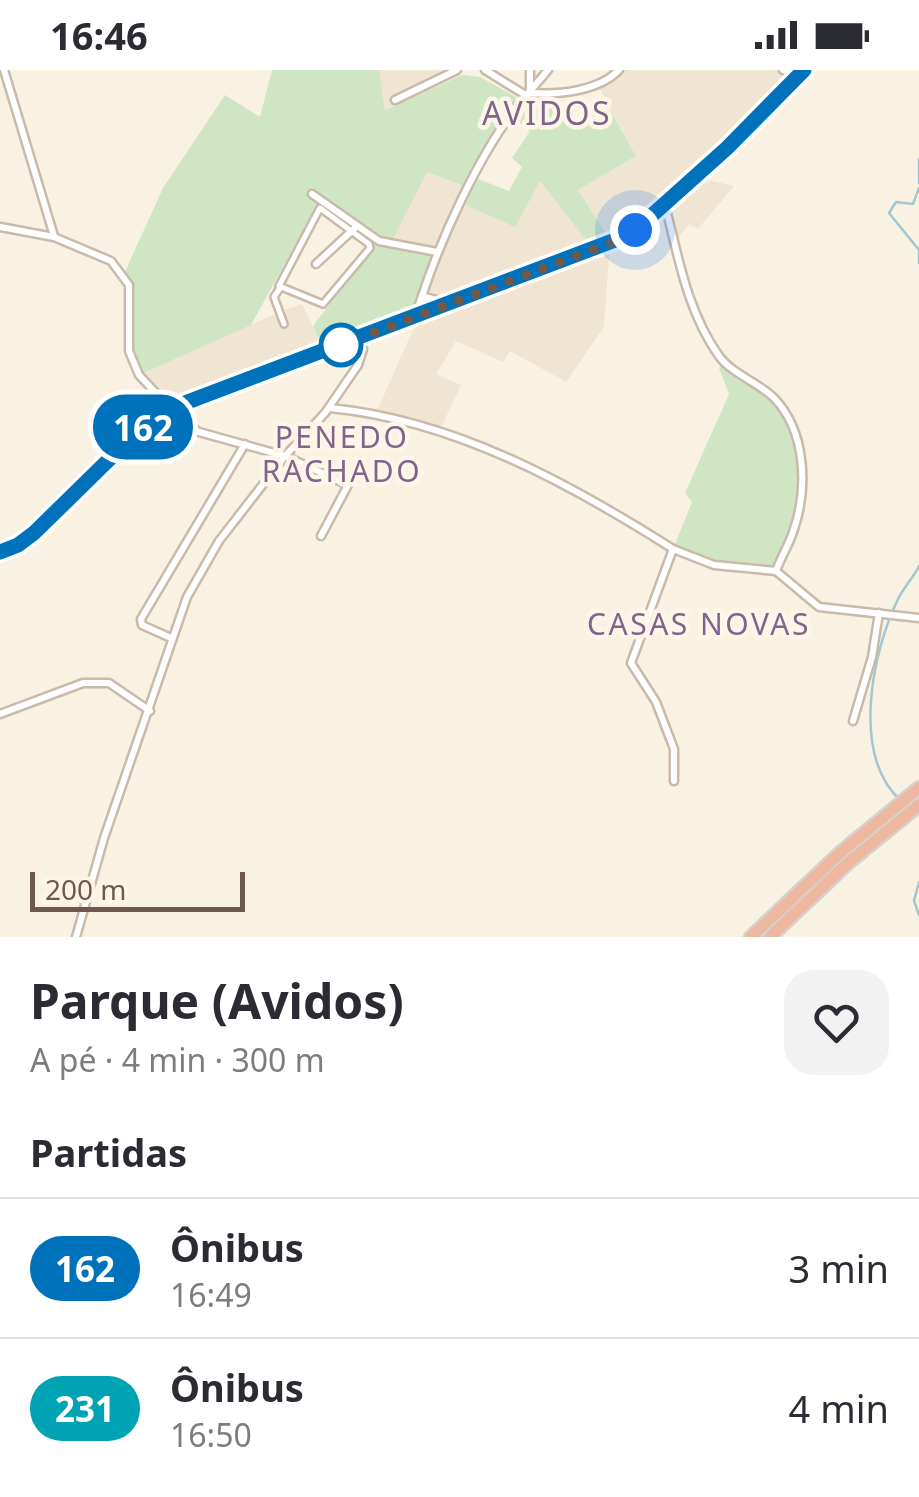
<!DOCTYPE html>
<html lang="pt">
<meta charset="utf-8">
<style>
body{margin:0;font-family:"Noto Sans",sans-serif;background:#f2f2f3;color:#2b2b33;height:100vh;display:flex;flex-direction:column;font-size:38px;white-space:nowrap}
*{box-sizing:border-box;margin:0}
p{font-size:32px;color:#7c7c81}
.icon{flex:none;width:55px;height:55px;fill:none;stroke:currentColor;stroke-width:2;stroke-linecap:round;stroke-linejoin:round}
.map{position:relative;height:867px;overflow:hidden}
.panel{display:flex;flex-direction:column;background:#fff;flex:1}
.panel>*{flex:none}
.badge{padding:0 20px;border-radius:32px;font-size:35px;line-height:65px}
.scale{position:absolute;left:30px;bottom:25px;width:215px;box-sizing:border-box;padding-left:10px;border:5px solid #6e5a4c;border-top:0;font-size:28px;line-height:35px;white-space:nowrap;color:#6e5a4c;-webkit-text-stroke:8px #fdf6e8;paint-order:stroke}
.you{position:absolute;width:50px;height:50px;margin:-25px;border:8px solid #fff;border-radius:50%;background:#1a73e8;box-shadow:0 0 0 15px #1a73e833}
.map>.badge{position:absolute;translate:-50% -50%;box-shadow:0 0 0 5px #fff}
h2{padding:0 30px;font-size:38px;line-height:90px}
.round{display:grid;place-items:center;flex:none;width:105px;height:105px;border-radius:30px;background:#f2f2f3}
.headline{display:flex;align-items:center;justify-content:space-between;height:170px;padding:0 30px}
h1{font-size:48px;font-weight:700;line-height:75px}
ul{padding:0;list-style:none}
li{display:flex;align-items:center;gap:30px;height:140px;padding:0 30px;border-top:2px solid #e1e1e2}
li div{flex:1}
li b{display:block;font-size:38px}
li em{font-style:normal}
li .badge{min-width:110px;font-weight:700;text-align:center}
.status{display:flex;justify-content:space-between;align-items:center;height:70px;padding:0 50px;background:#fff;direction:ltr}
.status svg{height:28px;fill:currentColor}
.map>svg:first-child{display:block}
</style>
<div class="status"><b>16:46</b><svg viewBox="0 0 49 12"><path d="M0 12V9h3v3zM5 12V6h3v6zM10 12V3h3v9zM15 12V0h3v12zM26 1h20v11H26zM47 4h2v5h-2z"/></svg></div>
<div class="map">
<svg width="919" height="867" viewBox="0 0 919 867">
<rect width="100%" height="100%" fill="#f9f2e3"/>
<!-- residential -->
<g fill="#f0e4d2">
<polygon points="379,0 462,0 385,40"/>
<polygon points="619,0 804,0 702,102 708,110 734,116 698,159 689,154 675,173 665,136 610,173 604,257 566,312 510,281 503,292 456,271 436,304 461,315 439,362 376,343 420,244 441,236 422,226 391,174 427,101 470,118 462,134 515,156 540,111 593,179 612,171 578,120 636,86 597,13"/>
<polygon points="302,234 324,281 169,339 139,305 275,244 278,251 286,248 284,240"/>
</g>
<!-- green -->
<g fill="#cfe5c3">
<polygon points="272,0 379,0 385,40 462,5 480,7 518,28 470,118 427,102 391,173 437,182 415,246 324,281 313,256 378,171 320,130 251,255 139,305 129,281 129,215 123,206 163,118 225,25 260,47"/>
<polygon points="540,29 575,51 611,41 636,86 578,120 606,163 586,170 540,111 515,157 465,135 478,109 509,121 522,97 512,88 530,61 514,49 527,31"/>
<polygon points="723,292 774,328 786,345 801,391 802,427 776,501 714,495 673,479 692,432 685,423 729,324 719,298"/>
</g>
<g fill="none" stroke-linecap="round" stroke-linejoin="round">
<!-- stream -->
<g stroke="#a1c7d1" stroke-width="2.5">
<polyline points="919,89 919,113"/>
<polyline points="919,118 913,134 896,132 889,143 919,180 919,193"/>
<path d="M900,730C851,684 872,583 898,529C904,517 913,508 919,496"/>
<polyline points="919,812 914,831 919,845"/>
</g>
<!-- pedestrian casing -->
<g stroke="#c9baab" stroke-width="10">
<g id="pedestrian">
<polygon points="320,138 369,174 370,178 323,234 279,216"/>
<polyline points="280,218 274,227 284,254"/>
</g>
</g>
<!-- minor casing -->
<g stroke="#c9baab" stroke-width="11">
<g id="minor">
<polyline points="4,0 54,166"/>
<polyline points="485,0 527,26"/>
<polyline points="783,0 798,6"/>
<polyline points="530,23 530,0"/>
<path d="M531,23C559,25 599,21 619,0"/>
<polyline points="395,30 457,0"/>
<polyline points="312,124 379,171 437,182"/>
<path d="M665,134C678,186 687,241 719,286C732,304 758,312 774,328C806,361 808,418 794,459C790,473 781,487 776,501"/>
<polyline points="0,157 54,167 111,191 129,215 129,281 139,305 184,353 199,362 285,386 348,415 321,466"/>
<polyline points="316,194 357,156"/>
<path d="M422,226C442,166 478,87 517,36C527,24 538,12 548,0"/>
<polyline points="415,246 422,226 436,230 442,236"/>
<path d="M330,338C454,350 569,413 673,479"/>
<polyline points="776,501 819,537 919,548"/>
<polyline points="171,568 142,555 141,549 245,374"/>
<polyline points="0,644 83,613 109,613 150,641"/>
<polyline points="853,651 872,587 879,543"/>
<polyline points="674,711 674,679 656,632 631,593 673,479 714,495 776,501"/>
<polyline points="76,867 104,768 187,527 219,471 285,386 325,343 358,295 363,279 361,267"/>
</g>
</g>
<!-- secondary casing -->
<g stroke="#cebcab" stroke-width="14">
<polyline id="secondary" points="0,482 28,468 141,358 169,339 627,166 727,78 804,0"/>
</g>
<!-- motorway casing -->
<g stroke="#d6d1cd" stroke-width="16">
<g id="motorway">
<polyline points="751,867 840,783 919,718"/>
<polyline points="770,867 849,792 919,735"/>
</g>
</g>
<!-- pedestrian -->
<use href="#pedestrian" stroke="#fff" stroke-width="5"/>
<!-- minor -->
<use href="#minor" stroke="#fff" stroke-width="6"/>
<!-- secondary -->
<use href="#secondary" stroke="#fff" stroke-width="9"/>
<!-- motorway -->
<use href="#motorway" stroke="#eeb8a0" stroke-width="11"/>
</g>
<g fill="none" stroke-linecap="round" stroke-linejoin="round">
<!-- line casing -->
<g stroke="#fff" stroke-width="22">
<polyline id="line" points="0,482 18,475 34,463 130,369 169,339 631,164 727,78 804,0"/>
</g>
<!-- line -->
<use href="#line" stroke="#0072bc" stroke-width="15"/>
<!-- walk -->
<polyline stroke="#6e5a4c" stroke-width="10" stroke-dasharray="0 18" points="341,275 621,169 635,160"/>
</g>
<!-- markers -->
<circle fill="#fff" stroke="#0072bc" stroke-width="5" cx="341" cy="275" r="20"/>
<g text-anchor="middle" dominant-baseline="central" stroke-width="9" stroke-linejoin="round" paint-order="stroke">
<!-- neighbourhood labels -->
<g font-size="30" letter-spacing="2.5" fill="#80648b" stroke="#fdf6e8">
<text x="342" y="366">PENEDO<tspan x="342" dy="34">RACHADO</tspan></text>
<text x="699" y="553">CASAS NOVAS</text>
</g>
<!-- quarter labels -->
<g font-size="32" letter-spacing="2.5" fill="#80648b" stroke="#fdf6e8">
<text x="547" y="42">AVIDOS</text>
</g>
</g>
</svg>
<div class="scale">200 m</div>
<div class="you" style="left:635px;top:160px"></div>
<b class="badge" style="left:143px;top:357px;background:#0072bc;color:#fff">162</b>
</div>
<section class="panel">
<div class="headline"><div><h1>Parque (Avidos)</h1><p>A pé · 4 min · 300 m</p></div><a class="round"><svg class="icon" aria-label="heart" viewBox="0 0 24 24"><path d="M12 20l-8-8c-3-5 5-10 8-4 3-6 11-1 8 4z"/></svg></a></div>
<h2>Partidas</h2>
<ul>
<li><span class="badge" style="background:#0072bc;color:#fff">162</span><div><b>Ônibus</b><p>16:49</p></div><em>3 min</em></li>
<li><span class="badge" style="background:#00a3b4;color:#fff">231</span><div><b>Ônibus</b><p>16:50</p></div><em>4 min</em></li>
</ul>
</section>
